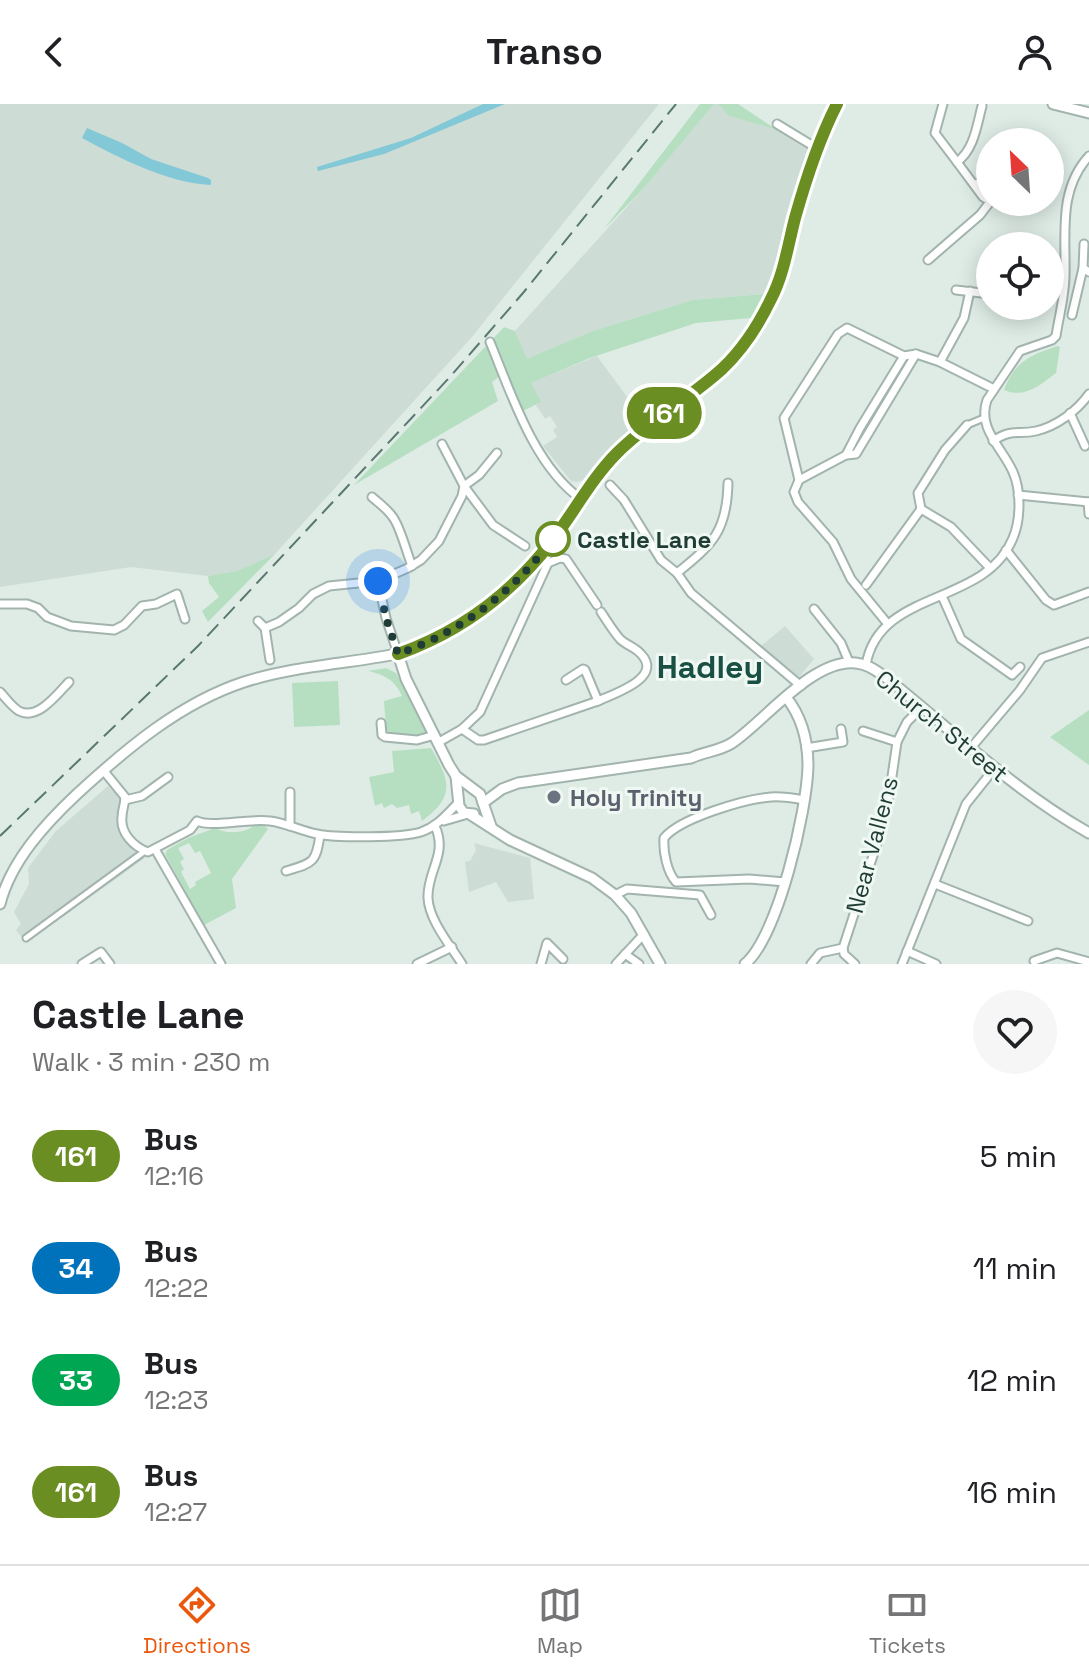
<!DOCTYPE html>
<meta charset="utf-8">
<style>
body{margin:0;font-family:"Space Grotesk",sans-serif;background:#f6f6f6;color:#202124;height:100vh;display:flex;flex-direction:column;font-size:30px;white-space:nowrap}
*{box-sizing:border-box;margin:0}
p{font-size:26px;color:#757577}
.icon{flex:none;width:44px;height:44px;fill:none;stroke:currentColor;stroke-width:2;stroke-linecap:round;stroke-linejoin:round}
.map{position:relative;height:860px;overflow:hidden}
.drawer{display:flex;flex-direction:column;background:#fff;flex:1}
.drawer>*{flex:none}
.badge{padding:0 16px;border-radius:26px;font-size:28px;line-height:52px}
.needle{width:52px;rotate:335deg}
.controls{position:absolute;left:976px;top:24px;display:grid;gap:16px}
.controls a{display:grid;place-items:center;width:88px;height:88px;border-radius:50%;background:#fff;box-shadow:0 4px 20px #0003;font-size:40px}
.you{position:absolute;width:40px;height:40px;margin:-20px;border:6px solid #fff;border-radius:50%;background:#1a73e8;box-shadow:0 0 0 12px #1a73e833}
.map>.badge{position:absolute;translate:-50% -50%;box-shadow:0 0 0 4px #fff}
.round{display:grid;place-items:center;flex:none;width:84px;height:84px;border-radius:42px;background:#f6f6f6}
.headline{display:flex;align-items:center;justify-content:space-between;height:136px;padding:0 32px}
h1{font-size:38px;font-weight:600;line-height:60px}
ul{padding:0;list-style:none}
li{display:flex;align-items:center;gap:24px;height:112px;padding:0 32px}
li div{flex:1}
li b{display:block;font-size:30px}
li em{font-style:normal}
li .badge{min-width:88px;font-weight:700;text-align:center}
header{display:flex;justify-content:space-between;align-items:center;height:104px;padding:0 32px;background:#fff;font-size:36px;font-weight:600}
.tabs{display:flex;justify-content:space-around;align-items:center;height:112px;border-top:2px solid #e0e0e0;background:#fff;font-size:22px;color:#757577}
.tabs a{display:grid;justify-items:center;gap:4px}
.tabs .active{color:#ea580c}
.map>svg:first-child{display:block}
</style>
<header><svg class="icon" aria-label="back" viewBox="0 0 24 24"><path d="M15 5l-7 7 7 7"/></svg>Transo<svg class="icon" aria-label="person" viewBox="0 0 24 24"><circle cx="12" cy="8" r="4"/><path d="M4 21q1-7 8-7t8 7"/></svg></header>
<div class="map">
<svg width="1089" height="860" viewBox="0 0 1089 860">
<rect width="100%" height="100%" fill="#dfece6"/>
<!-- built -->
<g fill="#cddcd5">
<polygon points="0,0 659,0 471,234 275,450 237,467 208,472 131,463 0,483"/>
<polygon points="714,0 719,1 729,12 777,26 810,47 790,108 786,133 764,190 692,196 593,227 526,256 515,227 644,84"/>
<polygon points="597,252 644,316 583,376 577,378 571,377 543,342 557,333 553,326 557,323 550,312 545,315 536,301 540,298 530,279"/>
<polygon points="785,522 814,555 799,573 761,542"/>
<polygon points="108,682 120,693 120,729 136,750 145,754 26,839 16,826 21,820 14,808 29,780 28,764 56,727"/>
<polygon points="474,739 530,754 534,795 508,798 496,778 469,788 465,758 470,757 476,746"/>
</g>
<!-- green -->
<g fill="#b6dfc1" fill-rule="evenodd">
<polygon points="700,0 738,0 777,26 729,12 719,1 714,0 644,84 604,125"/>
<polygon points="764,190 751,214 696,219 590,254 531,279 541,298 523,307 505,268 492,278 498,297 354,381 504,223 515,227 527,255 593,227 692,196"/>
<path d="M1057,242L1060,243L1056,269C1040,281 1025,295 1004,286C1015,257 1029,252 1057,242Z"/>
<polygon points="275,450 208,518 202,507 219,493 209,479 208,472 237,467"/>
<path d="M386,564L396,569L425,624V630L420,633L389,630L386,625L384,597L402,592C395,576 385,571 368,567Z"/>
<polygon points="338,577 340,621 294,623 292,579"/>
<polygon points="1089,606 1089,661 1050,633"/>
<path d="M431,644C450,677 456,692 422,717L419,707L411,710L409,701L397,704L392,700L384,704L382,699L375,702L369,673L394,668L392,647Z"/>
<path d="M254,721H263L268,725L232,775L236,804L204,821L165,750L167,746L188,734L215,724C225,730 245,730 254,721ZM189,739L195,749L200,747L211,769L195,778L196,781L190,785L181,768L184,765L180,758L184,755L178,744Z"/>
</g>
<!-- water -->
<g fill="#82c8d6">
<polygon points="483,0 505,0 384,50 318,67 317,63 411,34"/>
<path d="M87,24L122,39L151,55L208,74L211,76V81C168,79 119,54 82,34Z"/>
</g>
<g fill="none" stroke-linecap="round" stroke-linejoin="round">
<!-- pedestrian casing -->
<g stroke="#a2b4ad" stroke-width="9">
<g id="pedestrian">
<polyline points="967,321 984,314"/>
<polyline points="26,834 145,747"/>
</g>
</g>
<!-- minor casing -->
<g stroke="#a2b4ad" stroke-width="11">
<g id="minor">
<path d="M943,0L935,29L957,58C974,46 977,21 982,2"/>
<polyline points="777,20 818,45"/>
<polyline points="957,58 983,93 990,97"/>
<polyline points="974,80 990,78"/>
<polyline points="1084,140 1083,164 1089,168"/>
<polyline points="928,156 980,111 990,98"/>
<polyline points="956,186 990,190"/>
<polyline points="1072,211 1083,164"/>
<path d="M490,238C511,289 534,362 581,395"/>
<polyline points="940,258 964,214 970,187"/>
<polyline points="1070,309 1085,342"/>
<polyline points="967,321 945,346 918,389 921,405 951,423 990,464"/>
<path d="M993,337C1012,324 1018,331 1036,327C1057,322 1077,307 1089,290"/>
<polyline points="497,349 479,371 464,382 493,421 525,442"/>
<polyline points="846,351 856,350 916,250"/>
<polyline points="799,376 846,351 860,324 904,252"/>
<polyline points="610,381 624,396 661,456 677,469 691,489 801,582"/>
<polyline points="1018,391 1089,398"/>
<path d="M372,393C379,399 387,405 392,412C400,421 407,450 412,462"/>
<polyline points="1088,398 1089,410"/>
<polyline points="1006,446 1046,496 1054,501 1089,488"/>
<path d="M677,469C713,440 727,427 728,379"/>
<polyline points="378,477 386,514 398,550"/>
<polyline points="866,481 921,405"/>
<polyline points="942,492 961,535 1012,571 1020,563"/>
<polyline points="0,500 27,500 38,504 47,513 71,522 114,526 124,521 142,502 156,500 177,490 185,515"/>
<polyline points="814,505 841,539 849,558"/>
<polyline points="258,517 265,524 270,556"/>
<polyline points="887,519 851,475 833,438 798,398 794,388 799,376 784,314 838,230 847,224 904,252 916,250 940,258 994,285"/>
<polyline points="265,524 279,518 299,504 313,490 329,482 378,477 408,464 421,456 439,437 462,392 464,382 442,340"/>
<path d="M866,561C879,484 985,503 1013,434C1021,415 1021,386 1013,368C1002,343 977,325 987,296L1020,247L1052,236L1056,232C1059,212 1065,191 1065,171C1066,129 1058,86 1089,52"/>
<path d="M566,576L583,565L585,566L598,597C613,590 664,574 641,550C635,543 626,541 620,535C613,527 607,517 601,508"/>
<path d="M0,588C5,593 12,603 19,607C38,617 58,589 69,578"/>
<polyline points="381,619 382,631 385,633 417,636 435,631"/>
<polyline points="462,625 478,636 484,636 598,597"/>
<polyline points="863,627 897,638"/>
<polyline points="439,638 462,625 480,608 548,459 560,454 566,455 597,501"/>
<polyline points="806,644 843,638 841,625"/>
<polyline points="970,645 1020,586 1042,554 1089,538"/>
<path d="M103,666L125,693C125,701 122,705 122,713C120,729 134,743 148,748L190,726L197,717C212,724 249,714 270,717C286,719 301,727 317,730C337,734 402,734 421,728C438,722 447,710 459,698"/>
<polyline points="290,688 290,722"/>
<polyline points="125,696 142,692 168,673"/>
<polyline points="444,717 468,710"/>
<path d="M435,722C448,751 427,766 428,794C429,816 450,841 462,860"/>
<polyline points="155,745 221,860"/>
<path d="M286,767C313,759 316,759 320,731"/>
<path d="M785,778L749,775L676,778C667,768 663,748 664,734C680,714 745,695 771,693C782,692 793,694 804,696"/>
<polyline points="935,780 1028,817"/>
<polyline points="615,791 627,785 700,791 711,811"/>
<polyline points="907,847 936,860"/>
<polyline points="625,850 639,860"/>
<polyline points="1034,857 1057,849 1089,858"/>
<polyline points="82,860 101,848 110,860"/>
<polyline points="417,860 452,843"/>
<polyline points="541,860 547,839 563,855"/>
<polyline points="616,860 644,830"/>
<polyline points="811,860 820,849 843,844"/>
<polyline points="855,860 844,850 843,844 880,730 889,693 897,638 907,618 922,603"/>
<polyline points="902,860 966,700 994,665"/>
</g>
</g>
<!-- tertiary casing -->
<g stroke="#a2b4ad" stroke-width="13">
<g id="tertiary">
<polyline points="1053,0 1089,9"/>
<polyline points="398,550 406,575 449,661 456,672 480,690 491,722"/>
<polyline points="456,672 459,702 464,709 474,710"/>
<path d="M483,699L502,685L518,679L691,654C703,648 720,647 732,639C765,617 813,554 856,559C867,560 875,566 884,572C952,626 1013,686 1089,729"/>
<polyline points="471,711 510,736 592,774 615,791 631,809 660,860"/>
<path d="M0,800C11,757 45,720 77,690C126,645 180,599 244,578C293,562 346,560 396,550C435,543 488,506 516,479C556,440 579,386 618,348C651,316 692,294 724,263C743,244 758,221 770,198C783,172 788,143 795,115C805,76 818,35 837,0"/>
<path d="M745,860C778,832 807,707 808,662C808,637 802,613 786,593"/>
</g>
</g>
<!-- pedestrian -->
<use href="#pedestrian" stroke="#fff" stroke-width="5"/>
<!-- minor -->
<use href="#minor" stroke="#fff" stroke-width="7"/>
<!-- tertiary -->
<use href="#tertiary" stroke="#fff" stroke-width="9"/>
<!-- rail -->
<polyline stroke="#597970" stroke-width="2" stroke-dasharray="16 8" stroke-linecap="butt" points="0,732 198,542 449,274 523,189 676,0"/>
</g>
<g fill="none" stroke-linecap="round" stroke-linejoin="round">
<!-- line casing -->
<g stroke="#fff" stroke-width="18">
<path id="line" d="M398,550C460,528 512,489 552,437C574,408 592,374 617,349C649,317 689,295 722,265C742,246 759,220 771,195C784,170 788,141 795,114C806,75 819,35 837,0"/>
</g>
<!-- line -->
<use href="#line" stroke="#6b8e23" stroke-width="12"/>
<!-- walk -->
<path stroke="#1f3d35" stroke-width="8" stroke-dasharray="0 14.4" d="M378,477L386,514L398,550C461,528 513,488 553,435"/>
</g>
<!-- markers -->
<circle fill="#fff" stroke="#6b8e23" stroke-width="4" cx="553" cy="435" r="16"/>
<circle fill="#6b7280" stroke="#f0f8f4" stroke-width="3" cx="554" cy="693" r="8"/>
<g text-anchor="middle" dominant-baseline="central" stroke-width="6" stroke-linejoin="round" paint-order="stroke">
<!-- stop labels -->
<g font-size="24" font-weight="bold" fill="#1f3d35" stroke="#f0f8f4" text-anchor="start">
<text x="577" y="435">Castle Lane</text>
</g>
<!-- street labels -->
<g font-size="24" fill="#1f3d35" stroke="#f0f8f4">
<text transform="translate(942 622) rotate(39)">Church Street</text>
<text transform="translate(872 741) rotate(-75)">Near Vallens</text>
</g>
<!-- worship labels -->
<g font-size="24" font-weight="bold" fill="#5b616d" stroke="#f0f8f4" text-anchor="start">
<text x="570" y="693">Holy Trinity</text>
</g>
<!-- district labels -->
<g font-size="32" font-weight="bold" fill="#195043" stroke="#f0f8f4">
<text x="710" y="563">Hadley</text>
</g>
</g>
</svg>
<div class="controls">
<a><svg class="needle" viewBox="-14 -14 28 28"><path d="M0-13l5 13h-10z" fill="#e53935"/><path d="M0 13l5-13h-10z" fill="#757577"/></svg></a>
<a><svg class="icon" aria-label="locate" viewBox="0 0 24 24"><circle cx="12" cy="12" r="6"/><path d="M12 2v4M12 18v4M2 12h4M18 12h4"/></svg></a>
</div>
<div class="you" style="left:378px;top:477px"></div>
<b class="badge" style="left:664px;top:309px;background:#6b8e23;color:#fff">161</b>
</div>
<section class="drawer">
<div class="headline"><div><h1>Castle Lane</h1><p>Walk · 3 min · 230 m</p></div><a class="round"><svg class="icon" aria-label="heart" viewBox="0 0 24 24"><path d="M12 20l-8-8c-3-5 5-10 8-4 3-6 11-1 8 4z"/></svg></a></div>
<ul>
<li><span class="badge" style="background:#6b8e23;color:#fff">161</span><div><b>Bus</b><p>12:16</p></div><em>5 min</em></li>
<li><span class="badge" style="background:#0072bc;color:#fff">34</span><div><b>Bus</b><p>12:22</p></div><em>11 min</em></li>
<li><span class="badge" style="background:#00a651;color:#fff">33</span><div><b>Bus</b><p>12:23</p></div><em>12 min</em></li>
<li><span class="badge" style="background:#6b8e23;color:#fff">161</span><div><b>Bus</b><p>12:27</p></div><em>16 min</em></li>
</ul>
</section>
<nav class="tabs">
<a class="active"><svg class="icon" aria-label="directions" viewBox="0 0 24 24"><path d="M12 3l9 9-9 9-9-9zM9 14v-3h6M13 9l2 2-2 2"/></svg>Directions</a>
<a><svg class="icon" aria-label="map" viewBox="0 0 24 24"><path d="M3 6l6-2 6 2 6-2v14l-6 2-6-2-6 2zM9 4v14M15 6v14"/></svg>Map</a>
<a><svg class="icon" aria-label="tickets" viewBox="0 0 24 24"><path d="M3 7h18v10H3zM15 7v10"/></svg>Tickets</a>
</nav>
